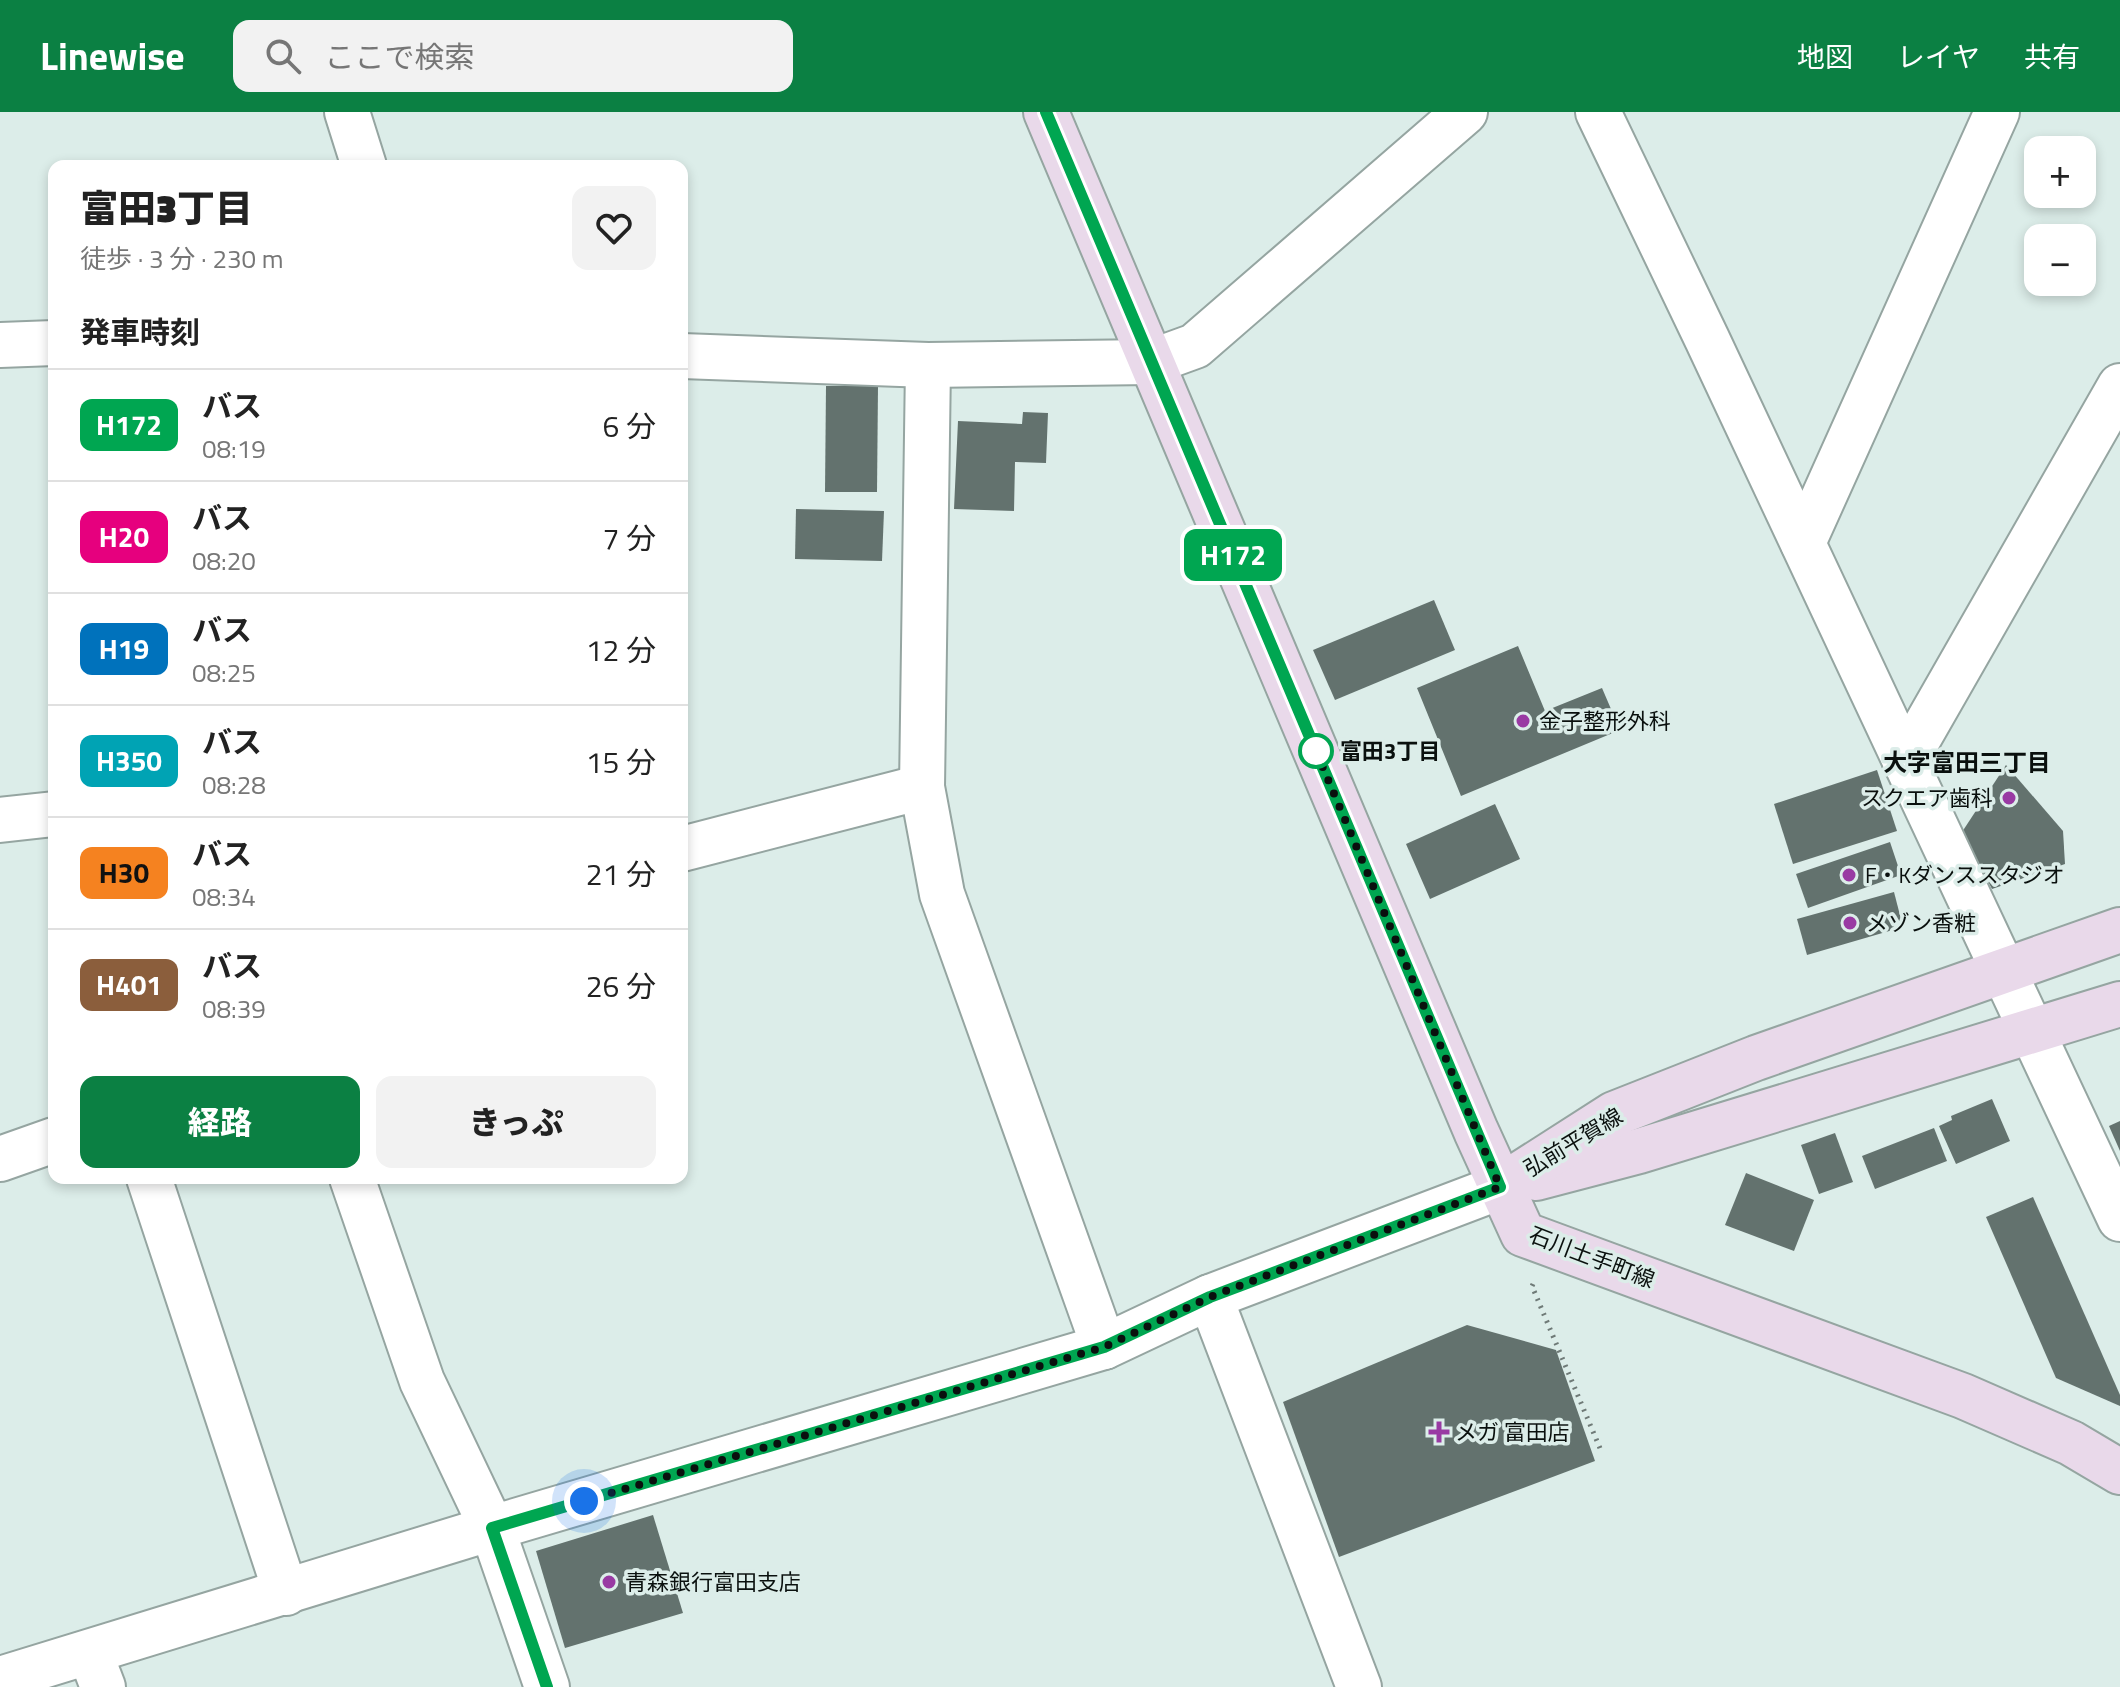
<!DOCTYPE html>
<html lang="ja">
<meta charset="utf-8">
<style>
body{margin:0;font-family:"Titillium Web","Noto Sans JP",sans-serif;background:#f2f2f2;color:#222;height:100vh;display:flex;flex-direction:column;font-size:30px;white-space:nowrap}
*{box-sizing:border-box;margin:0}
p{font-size:26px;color:#767676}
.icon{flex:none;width:44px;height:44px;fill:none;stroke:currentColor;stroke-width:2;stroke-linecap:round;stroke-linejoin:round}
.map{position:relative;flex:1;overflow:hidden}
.drawer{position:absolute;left:48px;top:48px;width:640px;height:1024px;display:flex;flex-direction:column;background:#fff;border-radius:16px;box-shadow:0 4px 12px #0003}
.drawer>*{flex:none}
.badge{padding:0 16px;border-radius:12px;font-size:28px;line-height:52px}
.fabs{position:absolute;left:2024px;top:24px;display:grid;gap:16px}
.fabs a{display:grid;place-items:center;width:72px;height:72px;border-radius:16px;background:#fff;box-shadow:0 4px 12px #0003;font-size:40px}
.you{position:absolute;width:40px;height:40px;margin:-20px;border:6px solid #fff;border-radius:50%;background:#1a73e8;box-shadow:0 0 0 12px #1a73e833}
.map>.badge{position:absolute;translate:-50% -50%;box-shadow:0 0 0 4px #fff}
h2{padding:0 32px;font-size:30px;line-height:72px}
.round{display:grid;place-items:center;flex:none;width:84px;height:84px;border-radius:16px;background:#f2f2f2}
.summary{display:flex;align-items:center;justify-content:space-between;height:136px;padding:0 32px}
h1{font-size:38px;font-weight:800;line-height:60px}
.action{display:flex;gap:16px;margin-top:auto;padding:16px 32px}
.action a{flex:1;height:92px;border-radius:16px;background:#0b8043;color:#fff;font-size:32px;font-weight:800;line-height:92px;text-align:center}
.action a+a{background:#f2f2f2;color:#222}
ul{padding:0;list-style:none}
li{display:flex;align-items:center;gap:24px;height:112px;padding:0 32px;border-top:2px solid #e0e0e0}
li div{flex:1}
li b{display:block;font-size:30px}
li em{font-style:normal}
li .badge{min-width:88px;font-weight:700;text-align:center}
header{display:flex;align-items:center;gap:48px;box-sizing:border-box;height:112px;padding:0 40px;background:#0b8043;color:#fff}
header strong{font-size:38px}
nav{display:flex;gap:44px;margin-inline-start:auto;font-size:28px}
.search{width:560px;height:72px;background:#f2f2f2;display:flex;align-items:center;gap:20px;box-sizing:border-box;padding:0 28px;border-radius:16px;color:#767676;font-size:30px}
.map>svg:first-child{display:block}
</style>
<header>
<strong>Linewise</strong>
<div class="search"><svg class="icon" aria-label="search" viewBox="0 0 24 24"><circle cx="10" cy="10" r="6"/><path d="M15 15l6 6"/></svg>ここで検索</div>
<nav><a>地図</a><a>レイヤ</a><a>共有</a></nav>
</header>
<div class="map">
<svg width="2120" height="1575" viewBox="0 0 2120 1575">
<rect width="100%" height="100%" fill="#dcede9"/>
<!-- building -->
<g fill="#63726e">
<polygon points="826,274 878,274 877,380 825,380"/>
<polygon points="1023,300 1048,301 1046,351 1015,350 1014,399 954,397 958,309 1022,312"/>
<polygon points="796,397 884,399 882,449 795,447"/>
<polygon points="1434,488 1455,538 1335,588 1313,538"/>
<polygon points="1518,534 1545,599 1602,576 1620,618 1461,684 1417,576"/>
<polygon points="2006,653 2063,719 2065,752 1992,777 1962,720"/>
<polygon points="1877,658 1897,719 1793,752 1774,692"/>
<polygon points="1495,692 1520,747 1430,787 1406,732"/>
<polygon points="1890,730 1901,763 1808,796 1796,762"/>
<polygon points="1894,780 1903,815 1807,843 1797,807"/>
<polygon points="1992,987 2010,1029 1956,1052 1939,1014 1952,1008 1951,1004"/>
<polygon points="2120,1009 2120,1039 2109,1014"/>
<polygon points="1934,1016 1947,1049 1875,1077 1862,1044"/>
<polygon points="1835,1021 1853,1070 1819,1082 1801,1033"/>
<polygon points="1746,1061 1814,1088 1794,1139 1725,1113"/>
<polygon points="2033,1085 2120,1283 2120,1294 2056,1266 1986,1105"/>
<polygon points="1467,1213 1556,1238 1595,1349 1339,1445 1283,1290"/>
<polygon points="653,1403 683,1501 565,1536 536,1439"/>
</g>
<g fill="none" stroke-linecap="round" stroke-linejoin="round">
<!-- minor casing -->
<g stroke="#95a5a1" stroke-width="48">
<g id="minor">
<polyline points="347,0 364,54"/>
<polyline points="928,253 922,675 942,782 1104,1235"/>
<polyline points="1803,431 1997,0"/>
<polyline points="1905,650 2120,274"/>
<polyline points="0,708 54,702"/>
<polyline points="682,737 922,675"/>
<polyline points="0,1047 54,1028"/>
<polyline points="149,1066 286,1481"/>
<polyline points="352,1066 422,1269 492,1416 547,1575"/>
<polyline points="1210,1185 1359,1575"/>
<polyline points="90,1541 103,1575"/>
</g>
</g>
<!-- tertiary casing -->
<g stroke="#95a5a1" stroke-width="48">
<g id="tertiary">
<polyline points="1598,0 1707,227 2120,1107"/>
<polyline points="0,233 54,231"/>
<polyline points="682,244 928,253 1151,250 1195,234 1465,0"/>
<polyline points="0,1567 492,1416 1104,1235 1210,1185 1500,1075"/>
</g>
</g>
<!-- secondary casing -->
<g stroke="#95a5a1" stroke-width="48">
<g id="secondary">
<polyline points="1046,0 1476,1019 1523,1122 1963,1284 2071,1331 2120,1360"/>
<polyline points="1536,1066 1639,1039 2120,892"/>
<polyline points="1500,1075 1614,1002 1756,946 2120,818"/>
</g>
</g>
<!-- path -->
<polyline stroke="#6f7a77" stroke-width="5" stroke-dasharray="2 6" stroke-linecap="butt" points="1533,1172 1532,1174 1602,1341"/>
<!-- minor -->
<use href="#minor" stroke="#fff" stroke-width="44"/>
<!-- tertiary -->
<use href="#tertiary" stroke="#fff" stroke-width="44"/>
<!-- secondary -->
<use href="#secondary" stroke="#e9d9ea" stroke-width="44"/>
</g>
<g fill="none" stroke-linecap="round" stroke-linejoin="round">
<!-- line casing -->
<g stroke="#fff" stroke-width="18">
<polyline id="line" points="547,1575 492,1416 1104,1235 1210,1185 1500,1075 1046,0"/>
</g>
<!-- line -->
<use href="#line" stroke="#00a651" stroke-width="12"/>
<!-- walk -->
<polyline stroke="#0a100e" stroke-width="8" stroke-dasharray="0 14.4" points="584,1389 1104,1235 1210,1185 1500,1075 1316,639"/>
</g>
<!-- markers -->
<g fill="#993aa3" stroke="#dcede9" stroke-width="3">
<circle cx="1523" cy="609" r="8"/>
<circle cx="2009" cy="686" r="8"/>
<circle cx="1849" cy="763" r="8"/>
<circle cx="1850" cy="811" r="8"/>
<path d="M1435 1308h8v8h8v8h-8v8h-8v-8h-8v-8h8z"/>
<circle cx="609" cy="1470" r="8"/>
</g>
<circle fill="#fff" stroke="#00a651" stroke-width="4" cx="1316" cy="639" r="16"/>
<g text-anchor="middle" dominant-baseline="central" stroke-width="7" stroke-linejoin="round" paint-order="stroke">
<!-- poi labels -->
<g font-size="22" fill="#0a100e" stroke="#dcede9" text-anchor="start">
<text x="1539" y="609">金子整形外科</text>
<text x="1993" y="686" text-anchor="end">スクエア歯科</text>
<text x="1865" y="763">F・Kダンススタジオ</text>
<text x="1866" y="811">メゾン香粧</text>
<text x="1455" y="1320">メガ 富田店</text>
<text x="625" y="1470">青森銀行富田支店</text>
</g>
<!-- stop labels -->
<g font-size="22" font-weight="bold" fill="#0a100e" stroke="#dcede9" text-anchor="start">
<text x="1340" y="639">富田3丁目</text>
</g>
<!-- street labels -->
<g font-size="22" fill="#0a100e" stroke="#dcede9">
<text transform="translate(1573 1030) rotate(-31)">弘前平賀線</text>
<text transform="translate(1592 1145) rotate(21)">石川土手町線</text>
</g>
<!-- neighbourhood labels -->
<g font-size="24" font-weight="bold" fill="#0a100e" stroke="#dcede9">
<text x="1967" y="650">大字富田三丁目</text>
</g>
</g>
</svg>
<div class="fabs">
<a>+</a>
<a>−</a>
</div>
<div class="you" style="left:584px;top:1389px"></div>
<b class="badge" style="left:1233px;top:443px;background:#00a651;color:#fff">H172</b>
<section class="drawer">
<div class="summary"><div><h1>富田3丁目</h1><p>徒歩 · 3 分 · 230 m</p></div><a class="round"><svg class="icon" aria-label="heart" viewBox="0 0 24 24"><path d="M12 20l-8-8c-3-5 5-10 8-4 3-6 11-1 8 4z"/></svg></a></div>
<h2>発車時刻</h2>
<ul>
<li><span class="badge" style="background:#00a651;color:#fff">H172</span><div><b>バス</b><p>08:19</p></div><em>6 分</em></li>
<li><span class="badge" style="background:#e6007e;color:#fff">H20</span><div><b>バス</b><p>08:20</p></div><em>7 分</em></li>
<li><span class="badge" style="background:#0072bc;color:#fff">H19</span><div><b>バス</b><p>08:25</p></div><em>12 分</em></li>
<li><span class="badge" style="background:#00a3b4;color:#fff">H350</span><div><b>バス</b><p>08:28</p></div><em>15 分</em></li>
<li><span class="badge" style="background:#f58220;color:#111">H30</span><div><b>バス</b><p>08:34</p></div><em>21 分</em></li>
<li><span class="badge" style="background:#8b5e3c;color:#fff">H401</span><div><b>バス</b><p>08:39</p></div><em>26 分</em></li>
</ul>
<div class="action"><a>経路</a><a>きっぷ</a></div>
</section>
</div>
